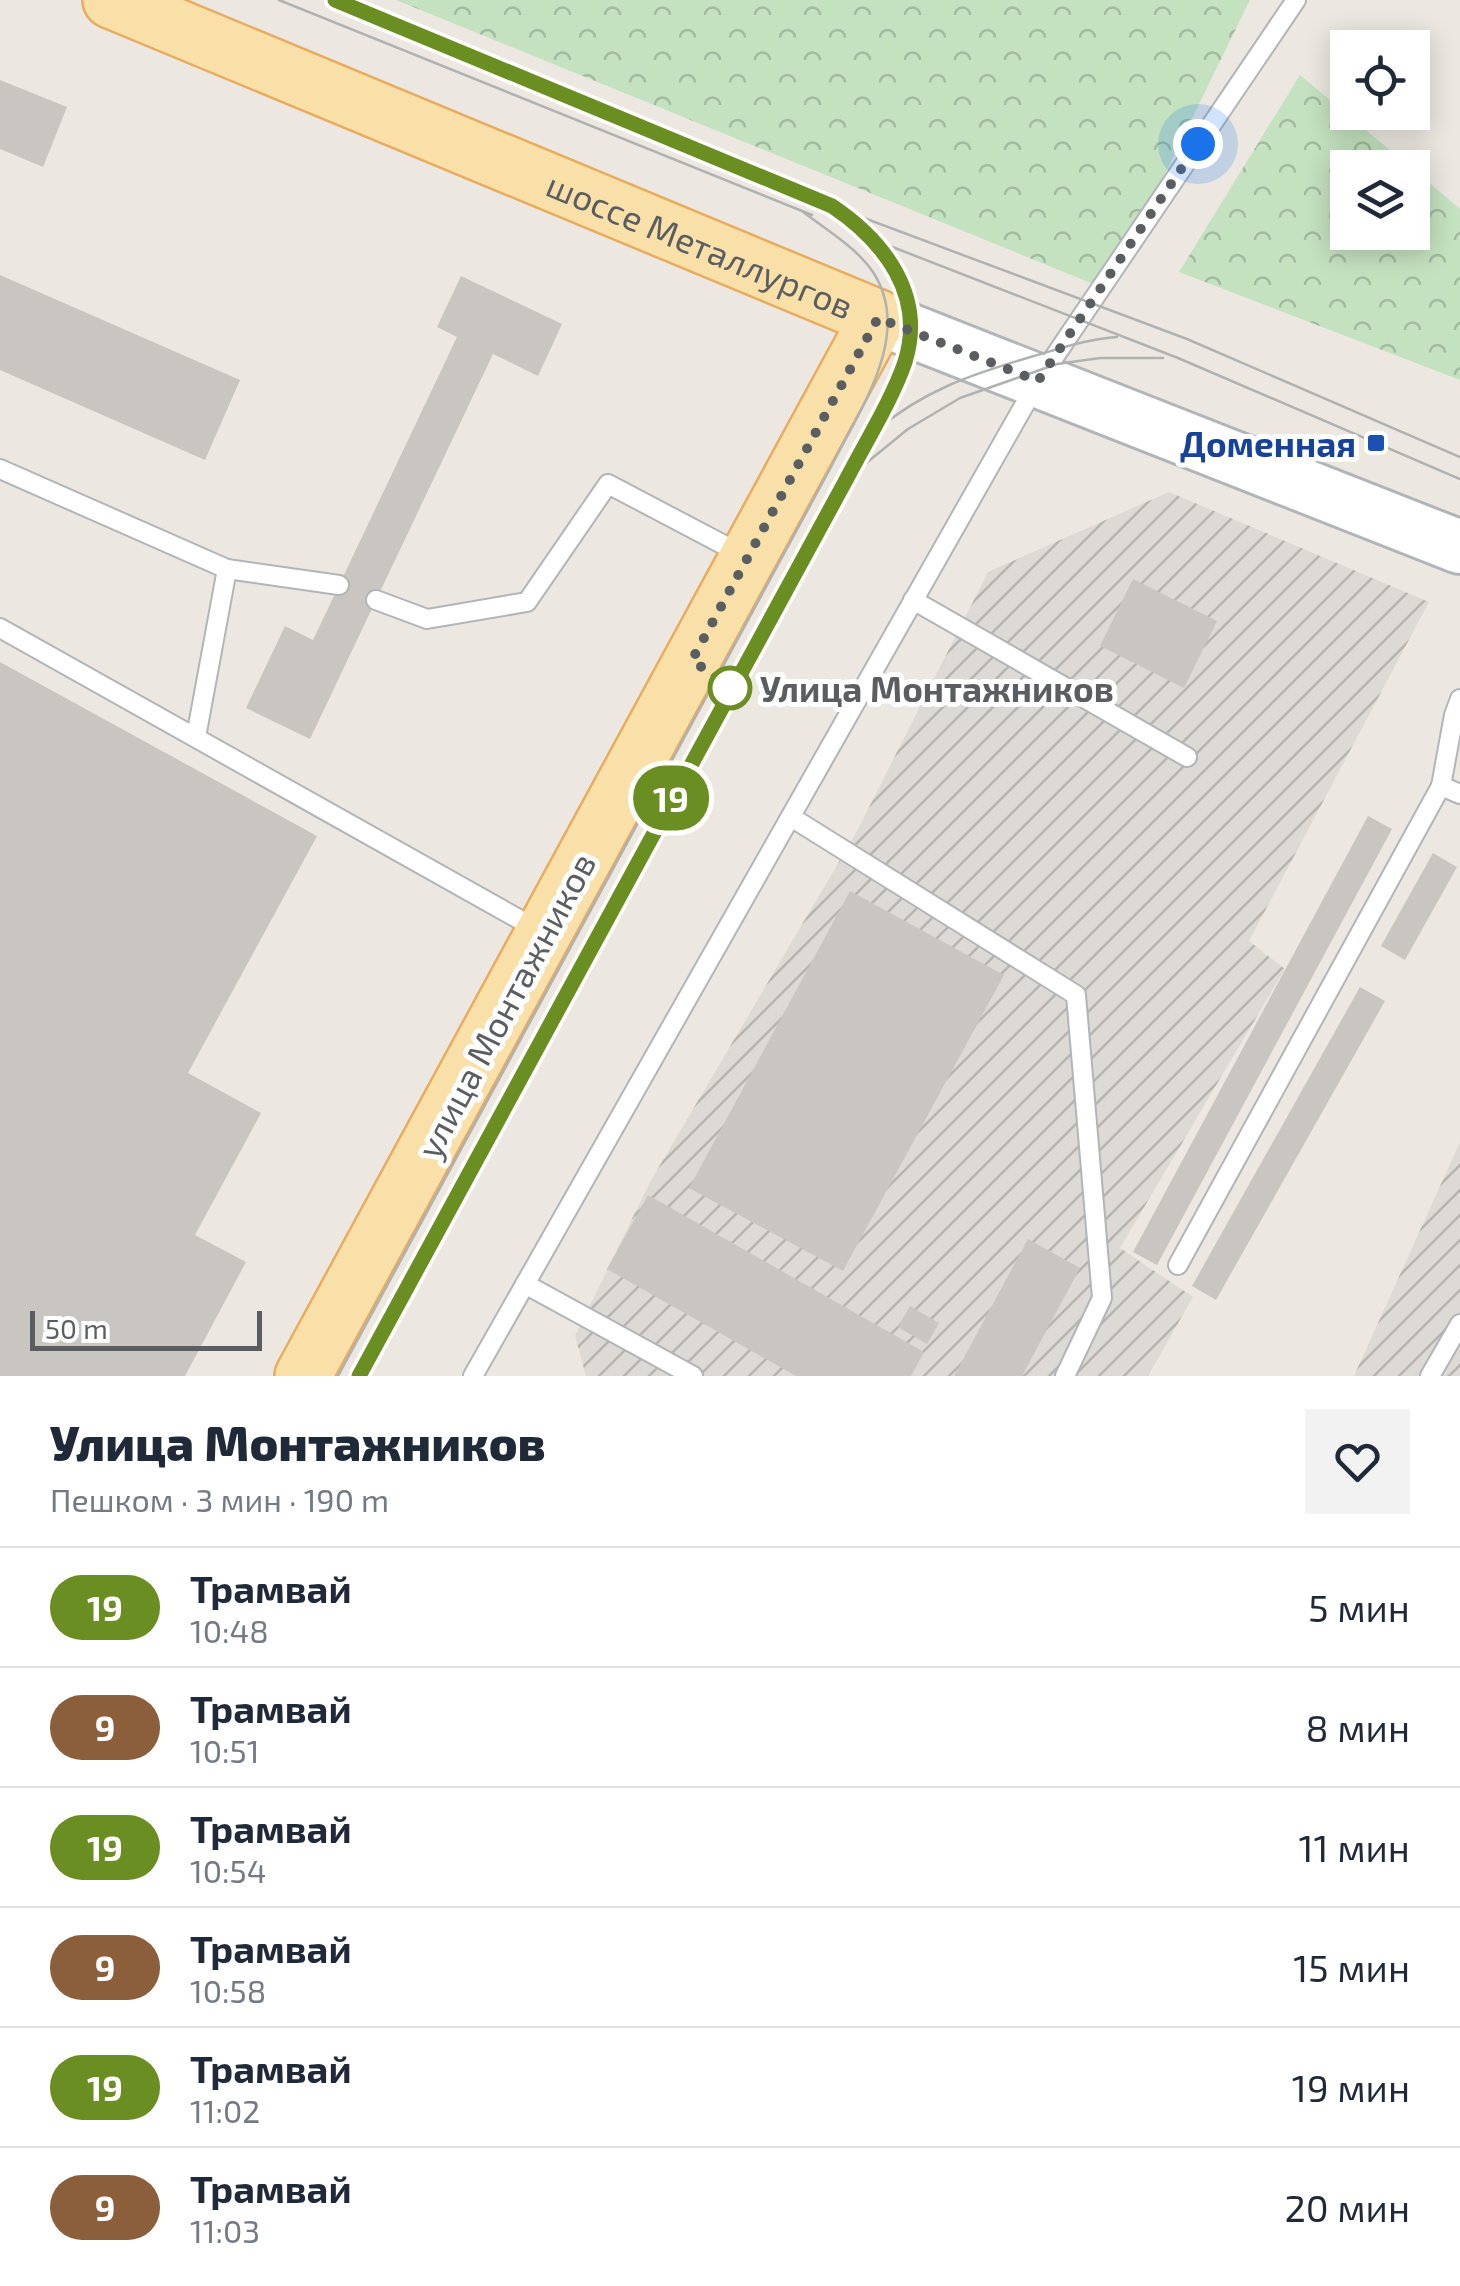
<!DOCTYPE html>
<html lang="ru">
<meta charset="utf-8">
<style>
body{margin:0;font-family:"Exo 2",sans-serif;background:#f2f2f3;color:#1f2937;height:100vh;display:flex;flex-direction:column;font-size:38px;white-space:nowrap}
*{box-sizing:border-box;margin:0}
p{font-size:32px;color:#747a83}
.icon{flex:none;width:55px;height:55px;fill:none;stroke:currentColor;stroke-width:2;stroke-linecap:round;stroke-linejoin:round}
.map{position:relative;height:1376px;overflow:hidden}
.details{display:flex;flex-direction:column;background:#fff;flex:1}
.details>*{flex:none}
.badge{padding:0 20px;border-radius:32px;font-size:35px;line-height:65px}
.tools{position:absolute;left:1330px;top:30px;display:grid;gap:20px}
.tools a{display:grid;place-items:center;width:100px;height:100px;border-radius:0px;background:#fff;box-shadow:0 5px 25px #0003;font-size:50px}
.scale{position:absolute;left:30px;bottom:25px;width:232px;box-sizing:border-box;padding-left:10px;border:5px solid #5a5e61;border-top:0;font-size:28px;line-height:35px;white-space:nowrap;color:#5a5e61;-webkit-text-stroke:8px #fff;paint-order:stroke}
.you{position:absolute;width:50px;height:50px;margin:-25px;border:8px solid #fff;border-radius:50%;background:#1a73e8;box-shadow:0 0 0 15px #1a73e833}
.map>.badge{position:absolute;translate:-50% -50%;box-shadow:0 0 0 5px #fff}
.round{display:grid;place-items:center;flex:none;width:105px;height:105px;border-radius:0px;background:#f2f2f3}
.summary{display:flex;align-items:center;justify-content:space-between;height:170px;padding:0 50px}
h1{font-size:48px;font-weight:800;line-height:75px}
ul{padding:0;list-style:none}
li{display:flex;align-items:center;gap:30px;height:120px;padding:0 50px;border-top:2px solid #e0e1e3}
li div{flex:1}
li b{display:block;font-size:38px}
li em{font-style:normal}
li .badge{min-width:110px;font-weight:700;text-align:center}
.map>svg:first-child{display:block}
</style>
<div class="map">
<svg width="1460" height="1376" viewBox="0 0 1460 1376">
<defs>
<pattern id="industrial-furrows" width="10" height="10" patternUnits="userSpaceOnUse" patternTransform="scale(2.5)"><rect width="10" height="10" fill="#dddad6"/><path d="M-1 1l2-2M0 10L10 0M9 11l2-2" fill="none" stroke="#b6b4b1"/></pattern>
<pattern id="forest-crowns" width="20" height="18" patternUnits="userSpaceOnUse" patternTransform="scale(2.5)"><rect width="20" height="18" fill="#c4e2bf"/><path d="M2 6a3 3 0 1 1 6 0M12 15a3 3 0 1 1 6 0" fill="none" stroke="#a2ba9f"/></pattern>
</defs>
<rect width="100%" height="100%" fill="#ece8e1"/>
<!-- industrial -->
<g fill="url(#industrial-furrows)">
<polygon points="1169,492 1429,602 1249,941 1285,969 1120,1248 1193,1297 1148,1376 586,1376 575,1336 650,1182 856,833 988,572"/>
<polygon points="1460,1142 1460,1376 1354,1376"/>
</g>
<!-- forest -->
<g fill="url(#forest-crowns)">
<polygon points="396,0 1250,0 1108,290"/>
<polygon points="1300,75 1410,167 1348,168 1348,232 1412,232 1413,169 1460,209 1460,380 1179,272"/>
</g>
<!-- building -->
<g fill="#c9c5c0">
<polygon points="0,80 67,107 43,167 0,149"/>
<polygon points="0,275 240,380 205,460 0,370"/>
<polygon points="461,276 562,324 538,376 493,354 310,739 246,708 285,626 313,640 457,337 437,327"/>
<polygon points="1133,579 1217,621 1184,688 1100,646"/>
<polygon points="0,662 317,836 188,1073 261,1113 195,1235 246,1262 185,1376 0,1376"/>
<polygon points="1368,816 1392,829 1157,1265 1133,1252"/>
<polygon points="1433,853 1457,867 1405,960 1381,946"/>
<polygon points="850,891 1004,975 843,1271 689,1188"/>
<polygon points="1360,987 1385,1001 1216,1300 1192,1286"/>
<polygon points="648,1195 924,1352 911,1376 796,1376 607,1269"/>
<polygon points="1028,1239 1080,1268 1022,1376 954,1376"/>
<polygon points="910,1306 939,1323 927,1344 898,1327"/>
</g>
<g fill="none" stroke-linecap="round" stroke-linejoin="round">
<!-- lane casing -->
<g stroke="#b2b5b8" stroke-width="22">
<g id="lane">
<polyline points="0,469 227,569 339,585"/>
<polyline points="376,600 427,619 527,602 608,484 743,555"/>
<polyline points="913,600 1187,757"/>
<polyline points="0,628 540,931"/>
<polyline points="1460,699 1454,715 1441,786 1460,794"/>
<polyline points="196,737 227,569"/>
<polyline points="791,817 1076,995 1102,1298 1065,1376"/>
<polyline points="1178,1265 1441,786"/>
<polyline points="525,1284 693,1376"/>
<polyline points="473,1376 1038,381 1296,0"/>
<polyline points="1430,1376 1460,1324"/>
</g>
</g>
<!-- secondary casing -->
<g stroke="#b1b5b8" stroke-width="58">
<polyline id="secondary" points="878,318 1460,547"/>
</g>
<!-- primary casing -->
<g stroke="#e7ac5f" stroke-width="60">
<g id="primary">
<path id="s1" d="M111,0L878,318L303,1376"/>
</g>
</g>
<!-- lane -->
<use href="#lane" stroke="#fff" stroke-width="18"/>
<!-- secondary -->
<use href="#secondary" stroke="#fff" stroke-width="52"/>
<!-- primary -->
<use href="#primary" stroke="#f9e0a9" stroke-width="55"/>
<!-- tram -->
<g stroke="#b0b1b1" stroke-width="2.5">
<polyline points="279,0 812,215"/>
<polyline points="335,0 832,206 1187,339 1460,457"/>
<polyline points="877,241 1178,358 1460,479"/>
<path d="M874,432C924,390 972,374 1034,356C1062,348 1088,339 1117,337"/>
<polyline points="854,473 908,429 960,398 1057,364 1100,358 1163,358"/>
<path d="M338,1376L831,467C859,410 914,335 873,272C856,247 825,229 802,211"/>
<polyline points="359,1376 846,480 905,363 911,332 899,279 889,257 860,225 832,206"/>
</g>
</g>
<g fill="none" stroke-linecap="round" stroke-linejoin="round">
<!-- line casing -->
<g stroke="#fff" stroke-width="22">
<path id="line" d="M335,0L832,206C884,241 926,295 905,362C892,400 865,443 846,480L359,1376"/>
</g>
<!-- line -->
<use href="#line" stroke="#6b8e23" stroke-width="15"/>
<!-- walk -->
<polyline stroke="#5a5e61" stroke-width="10" stroke-dasharray="0 18" points="730,688 692,660 878,318 1038,381 1198,144"/>
</g>
<!-- markers -->
<rect fill="#1a4fb4" stroke="#fff" stroke-width="4" x="1366" y="433" width="20" height="20" rx="5"/>
<circle fill="#fff" stroke="#6b8e23" stroke-width="5" cx="730" cy="688" r="20"/>
<g text-anchor="middle" dominant-baseline="central" stroke-width="10" stroke-linejoin="round" paint-order="stroke">
<!-- street labels -->
<g font-size="35" fill="#5a5e61" stroke="#fff">
<text stroke="none"><textPath href="#s1" startOffset="638">шоссе Металлургов</textPath></text>
<text transform="translate(505 1005) rotate(-62)">улица Монтажников</text>
</g>
<!-- transit labels -->
<g font-size="35" font-weight="bold" fill="#164399" stroke="#fff" text-anchor="end">
<text x="1356" y="443">Доменная</text>
</g>
<!-- stop labels -->
<g font-size="35" font-weight="bold" fill="#5a5e61" stroke="#fff" text-anchor="start">
<text x="760" y="688">Улица Монтажников</text>
</g>
</g>
</svg>
<div class="tools">
<a><svg class="icon" aria-label="locate" viewBox="0 0 24 24"><circle cx="12" cy="12" r="6"/><path d="M12 2v4M12 18v4M2 12h4M18 12h4"/></svg></a>
<a><svg class="icon" aria-label="layers" viewBox="0 0 24 24"><path d="M12 4l9 5-9 5-9-5zM3 14l9 5 9-5"/></svg></a>
</div>
<div class="scale">50 m</div>
<div class="you" style="left:1198px;top:144px"></div>
<b class="badge" style="left:671px;top:798px;background:#6b8e23;color:#fff">19</b>
</div>
<section class="details">
<div class="summary"><div><h1>Улица Монтажников</h1><p>Пешком · 3 мин · 190 m</p></div><a class="round"><svg class="icon" aria-label="heart" viewBox="0 0 24 24"><path d="M12 20l-8-8c-3-5 5-10 8-4 3-6 11-1 8 4z"/></svg></a></div>
<ul>
<li><span class="badge" style="background:#6b8e23;color:#fff">19</span><div><b>Трамвай</b><p>10:48</p></div><em>5 мин</em></li>
<li><span class="badge" style="background:#8b5e3c;color:#fff">9</span><div><b>Трамвай</b><p>10:51</p></div><em>8 мин</em></li>
<li><span class="badge" style="background:#6b8e23;color:#fff">19</span><div><b>Трамвай</b><p>10:54</p></div><em>11 мин</em></li>
<li><span class="badge" style="background:#8b5e3c;color:#fff">9</span><div><b>Трамвай</b><p>10:58</p></div><em>15 мин</em></li>
<li><span class="badge" style="background:#6b8e23;color:#fff">19</span><div><b>Трамвай</b><p>11:02</p></div><em>19 мин</em></li>
<li><span class="badge" style="background:#8b5e3c;color:#fff">9</span><div><b>Трамвай</b><p>11:03</p></div><em>20 мин</em></li>
</ul>
</section>
